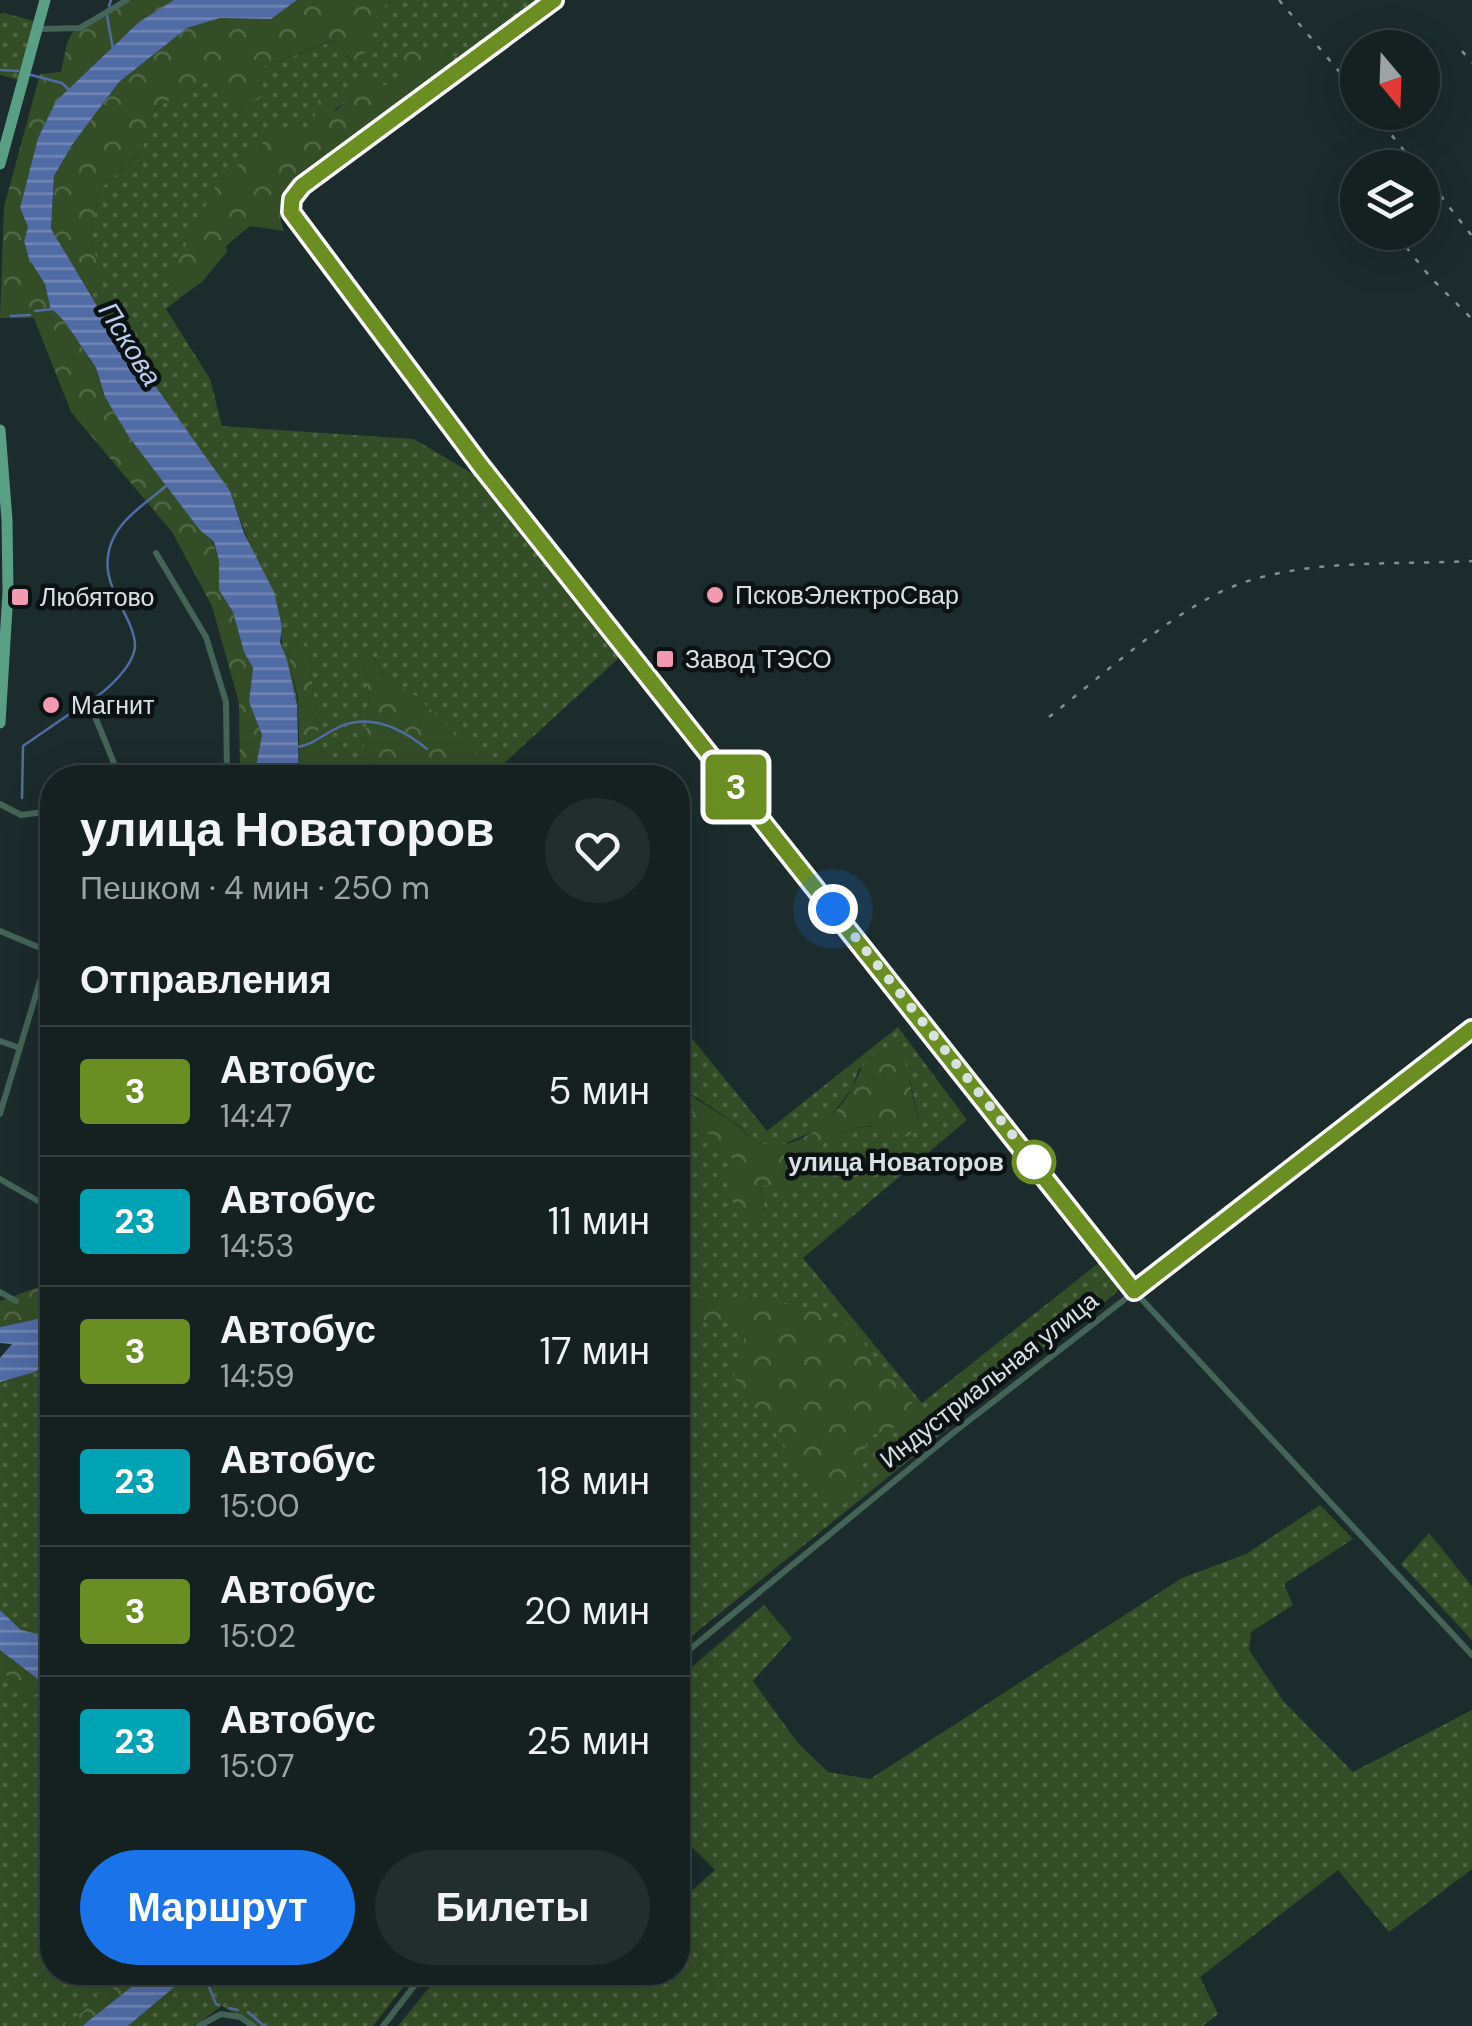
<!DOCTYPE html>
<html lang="ru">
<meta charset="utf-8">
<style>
body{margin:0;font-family:"DM Sans",sans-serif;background:#222d2e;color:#f1f3f6;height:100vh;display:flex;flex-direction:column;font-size:38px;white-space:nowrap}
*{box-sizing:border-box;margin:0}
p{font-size:32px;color:#9da3a5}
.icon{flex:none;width:55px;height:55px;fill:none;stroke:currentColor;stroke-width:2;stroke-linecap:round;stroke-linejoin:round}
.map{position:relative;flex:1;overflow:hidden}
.panel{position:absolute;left:40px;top:765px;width:650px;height:1220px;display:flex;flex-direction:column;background:#152021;border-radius:40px;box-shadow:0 10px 40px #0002,0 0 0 2px #343e3f}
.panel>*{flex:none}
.badge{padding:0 20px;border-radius:8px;font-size:35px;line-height:65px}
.needle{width:65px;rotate:161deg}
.fabs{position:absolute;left:1340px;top:30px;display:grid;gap:20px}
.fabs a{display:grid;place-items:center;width:100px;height:100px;border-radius:50%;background:#152021;box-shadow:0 10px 40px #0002,0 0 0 2px #343e3f;font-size:50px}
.you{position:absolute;width:50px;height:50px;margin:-25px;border:8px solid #fff;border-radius:50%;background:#1a73e8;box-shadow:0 0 0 15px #1a73e833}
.map>.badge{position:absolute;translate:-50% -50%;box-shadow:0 0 0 5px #fff}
h2{padding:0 40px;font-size:38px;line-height:90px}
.round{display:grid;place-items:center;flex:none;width:105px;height:105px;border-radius:52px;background:#222d2e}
.summary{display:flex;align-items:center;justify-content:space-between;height:170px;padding:0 40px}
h1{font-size:48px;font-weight:600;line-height:75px}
.action{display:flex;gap:20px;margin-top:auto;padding:20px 40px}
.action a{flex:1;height:115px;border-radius:60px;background:#1a73e8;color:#fff;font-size:40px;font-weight:600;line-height:115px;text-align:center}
.action a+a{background:#222d2e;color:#f1f3f6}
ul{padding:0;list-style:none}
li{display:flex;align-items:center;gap:30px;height:130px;padding:0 40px;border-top:2px solid #343e3f}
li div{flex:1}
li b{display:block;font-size:38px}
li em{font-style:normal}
li .badge{min-width:110px;font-weight:700;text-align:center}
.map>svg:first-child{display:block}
</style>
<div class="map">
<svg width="1472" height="2026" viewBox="0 0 1472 2026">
<defs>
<pattern id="green-dots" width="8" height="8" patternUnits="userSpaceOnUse" patternTransform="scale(2.5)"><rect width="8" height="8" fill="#334d26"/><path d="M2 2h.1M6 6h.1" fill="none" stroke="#506645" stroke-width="1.8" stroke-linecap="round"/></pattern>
<pattern id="forest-crowns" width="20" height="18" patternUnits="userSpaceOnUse" patternTransform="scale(2.5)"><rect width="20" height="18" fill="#334d26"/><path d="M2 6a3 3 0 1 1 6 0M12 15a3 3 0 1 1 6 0" fill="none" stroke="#506645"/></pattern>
<pattern id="water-rules" width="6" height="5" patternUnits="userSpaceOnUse" patternTransform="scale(2.5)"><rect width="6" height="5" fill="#516ba4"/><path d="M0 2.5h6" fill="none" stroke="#7187b4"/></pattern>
</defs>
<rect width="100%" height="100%" fill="#1c2b2c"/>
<!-- green -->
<g fill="url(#green-dots)">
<path d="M390,0H536L460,57L442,55L397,85L376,86L314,121L169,279L181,297L166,309L210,379L222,426L414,439L478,477L620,657L489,777L483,778L487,767L417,697L381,672L370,651L363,665L369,694L364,745L372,777H324L309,654L300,639L288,653C296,692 307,740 299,777C300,754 300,728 297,705C293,677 278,653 282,627L229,491L149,377L116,337L90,293L104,280L89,238L101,188L140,154L156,107L207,82L257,69L336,40L351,62L369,24Z"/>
<polygon points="4,13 34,21 18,80 0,75 0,14"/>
<polygon points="678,1021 767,1131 898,1027 967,1120 803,1258 922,1403 1101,1261 1119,1285 1117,1292 678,1647 678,1103 699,1117 733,1155 735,1167 765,1212 761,1186 769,1185 790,1161 854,1128 919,1122 910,1080 859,1068 852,1088 823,1127 780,1146 756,1143 739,1126 678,1085"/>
<polygon points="52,1360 52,1647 38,1635 21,1630 0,1610 0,1382 35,1372"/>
<polygon points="1320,1505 1353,1539 1284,1584 1293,1605 1251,1632 1249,1650 1284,1702 1353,1772 1472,1710 1472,1869 1389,1932 1338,1870 1200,1977 1218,2014 1203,2026 398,2026 441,1973 678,1972 678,1903 715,1870 678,1833 678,1679 764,1605 792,1638 753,1681 797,1742 828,1772 870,1779 1182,1578 1246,1554"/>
<polygon points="1429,1533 1472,1586 1472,1640 1401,1564"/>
<polygon points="0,1671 52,1707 52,1972 133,1973 64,2026 0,2026"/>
<polygon points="191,1973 414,1973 373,2026 255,2026 222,2006 194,2026 128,2026"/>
</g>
<!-- forest -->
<g fill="url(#forest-crowns)">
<polygon points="131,0 174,0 139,22 56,101 38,138 20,208 28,227 24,241 29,259 45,284 50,307 65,322 96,369 105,397 129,437 199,528 213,542 219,561 219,590 233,611 244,652 253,668 249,702 262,735 254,777 240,777 239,703 212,606 172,532 71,412 34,318 0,318 4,207 40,74 61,72 67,43 76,26"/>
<polygon points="297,0 390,0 369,24 371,48 352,62 335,40 257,69 262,97 241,110 207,82 156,107 141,153 101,188 89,238 105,280 90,293 51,230 54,176 72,145 119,82 187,28 220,18 270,19"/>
<path d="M441,46L442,55L460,57L303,174C285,192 274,206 284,231L250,226L226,246L227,252L202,282L181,297L169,279L216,185L280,127L300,134L314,121L317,101L328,97L335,111L351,99V81L365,73L376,86L396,85L403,53Z"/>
<polygon points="300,639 309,654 324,777 300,777 298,698 288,653"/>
<polygon points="369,650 381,672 417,697 467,743 487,767 483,777 372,777 364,745 369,694 363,665"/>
<path d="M899,1045C910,1070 911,1095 919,1122L908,1137L871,1126L854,1128L790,1161L782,1169L791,1183L783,1191L769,1185L761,1187L765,1212L752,1223L738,1218L725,1178L735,1167C731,1144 705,1140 699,1117L678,1103V1085C696,1100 716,1111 735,1124C744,1130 750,1140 759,1143C797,1155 836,1118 852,1088C867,1059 865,1053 899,1045Z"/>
<polygon points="52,1282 52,1316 0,1327 0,1301"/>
<path d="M752,1297L825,1312L850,1326L914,1405L919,1419L909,1430L895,1427L868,1437L854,1494L844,1504L829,1502L740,1388L734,1375L746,1333C716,1307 704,1323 678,1340V1309L707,1299Z"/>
<polygon points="0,1650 52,1690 52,1707 0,1671"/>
<polygon points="133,1973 149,1973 82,2026 64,2026"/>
<polygon points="311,1973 371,1973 323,1992"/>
</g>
<!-- water -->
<g fill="url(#water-rules)">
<polygon points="174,0 297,0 271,19 220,18 187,28 119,82 72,145 54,176 51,229 116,337 149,377 230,491 244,533 274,592 282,627 280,642 287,660 297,705 299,777 254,777 262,735 249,702 253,668 244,652 233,612 219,590 219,561 214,542 199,529 129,437 105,397 96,368 65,322 50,307 45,284 29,259 24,241 28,227 20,208 38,138 56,101 139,22"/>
<polygon points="52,1316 52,1360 35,1372 0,1382 0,1358 12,1344 0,1343 0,1327"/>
<polygon points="0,1610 21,1630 38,1634 52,1647 52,1690 0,1650"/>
<polygon points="149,1973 191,1973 128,2026 82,2026"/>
</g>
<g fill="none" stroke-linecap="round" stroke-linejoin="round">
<!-- stream -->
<g stroke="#516ba4" stroke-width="2.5">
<polyline points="109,6 111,0"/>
<polyline points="107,16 113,49"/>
<polyline points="0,70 18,71"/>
<polyline points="31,75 62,83 69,90"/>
<polyline points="35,311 53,309"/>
<polyline points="11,316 30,315"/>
<path d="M92,700C107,690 134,666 135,646C135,613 90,581 115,535C126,515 149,501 166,486"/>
<path d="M297,747C312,745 320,737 333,730C366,711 400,727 427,749"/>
<polyline points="22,798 23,746 84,704"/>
<polyline points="203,1972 216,2004 219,2005"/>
<polyline points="229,2008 238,2010"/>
<polyline points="248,2012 264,2026"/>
</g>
<!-- minor -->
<g stroke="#436457" stroke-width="6">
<polyline points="554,0 302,185 292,199 291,212 480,465 1134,1291 1472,1655"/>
<polyline points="39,29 80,28 127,0"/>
<polyline points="156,553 206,637 226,702 227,778"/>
<polyline points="96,719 120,778"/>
<polyline points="0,804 21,815 52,811"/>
<polyline points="0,931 50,952"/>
<polyline points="0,1041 20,1048"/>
<polyline points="0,1114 49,951"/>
<polyline points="0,1179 52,1209"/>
<polyline points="0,1292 16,1301"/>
<polyline points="678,1659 953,1433 1472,1029"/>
<polyline points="199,2026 221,2014 240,2017 253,2026"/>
<polyline points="383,2026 425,1972"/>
</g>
<!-- primary -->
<g stroke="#599f85" stroke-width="11">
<polyline points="0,164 45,0"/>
<polyline points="0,430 7,520 8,592 0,723"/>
</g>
<!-- rail -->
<g stroke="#838f90" stroke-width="2.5" stroke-dasharray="5 10" stroke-linecap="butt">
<polyline points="1279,0 1358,94"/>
<polyline points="1462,51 1472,63"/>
<polyline points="1373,112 1418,168"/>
<polyline points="1422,172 1472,236"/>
<polyline points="1406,247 1431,278 1472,319"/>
<path d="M1049,717C1105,674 1183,600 1251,580C1322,559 1398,565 1472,561"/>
</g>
</g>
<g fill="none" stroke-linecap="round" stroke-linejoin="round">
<!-- line casing -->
<g stroke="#fff" stroke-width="22">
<polyline id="line" points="554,0 302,186 292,199 291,212 480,465 1134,1291 1472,1029"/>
</g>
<!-- line -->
<use href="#line" stroke="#6b8e23" stroke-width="15"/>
<!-- walk -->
<polyline stroke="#d7e1e1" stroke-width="10" stroke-dasharray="0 18" points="833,909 1034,1162"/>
</g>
<!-- markers -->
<g fill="#f19ab1" stroke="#0c1213" stroke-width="4">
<circle cx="715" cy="595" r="10"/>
<rect x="10" y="587" width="20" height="20" rx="5"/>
<rect x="655" y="649" width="20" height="20" rx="5"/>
<circle cx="51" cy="705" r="10"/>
</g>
<circle fill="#fff" stroke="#6b8e23" stroke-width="5" cx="1034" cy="1162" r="20"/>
<g text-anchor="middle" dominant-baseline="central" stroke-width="9" stroke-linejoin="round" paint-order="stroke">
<!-- poi labels -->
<g font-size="25" fill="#d7e1e1" stroke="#0c1213" text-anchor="start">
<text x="735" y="595">ПсковЭлектроСвар</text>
<text x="40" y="597">Любятово</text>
<text x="685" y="659">Завод ТЭСО</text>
<text x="71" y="705">Магнит</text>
</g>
<!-- stop labels -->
<g font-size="25" font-weight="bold" fill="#d7e1e1" stroke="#0c1213" text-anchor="end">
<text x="1004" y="1162">улица Новаторов</text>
</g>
<!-- street labels -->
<g font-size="25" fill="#d7e1e1" stroke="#0c1213">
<text transform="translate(989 1380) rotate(-38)">Индустриальная улица</text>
</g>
<!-- water labels -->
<g font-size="28" font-style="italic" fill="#bdcdef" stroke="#0c1213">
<text transform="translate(130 344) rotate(58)">Пскова</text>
</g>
</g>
</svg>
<div class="fabs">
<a><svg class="needle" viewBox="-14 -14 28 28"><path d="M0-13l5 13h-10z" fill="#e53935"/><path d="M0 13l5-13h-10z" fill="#9da3a5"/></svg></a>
<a><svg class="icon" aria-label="layers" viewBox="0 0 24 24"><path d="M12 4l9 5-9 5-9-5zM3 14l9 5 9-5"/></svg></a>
</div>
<div class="you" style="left:833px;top:909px"></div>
<b class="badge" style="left:736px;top:787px;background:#6b8e23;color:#fff">3</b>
<section class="panel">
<div class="summary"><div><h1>улица Новаторов</h1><p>Пешком · 4 мин · 250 m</p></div><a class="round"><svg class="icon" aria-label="heart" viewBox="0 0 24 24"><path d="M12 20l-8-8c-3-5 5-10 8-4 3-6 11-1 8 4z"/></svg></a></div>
<h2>Отправления</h2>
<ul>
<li><span class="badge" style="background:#6b8e23;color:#fff">3</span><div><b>Автобус</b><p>14:47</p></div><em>5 мин</em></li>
<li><span class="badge" style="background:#00a3b4;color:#fff">23</span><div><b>Автобус</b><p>14:53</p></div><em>11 мин</em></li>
<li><span class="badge" style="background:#6b8e23;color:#fff">3</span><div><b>Автобус</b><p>14:59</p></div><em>17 мин</em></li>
<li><span class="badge" style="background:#00a3b4;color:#fff">23</span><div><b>Автобус</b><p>15:00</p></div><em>18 мин</em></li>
<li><span class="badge" style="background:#6b8e23;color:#fff">3</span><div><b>Автобус</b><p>15:02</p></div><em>20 мин</em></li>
<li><span class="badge" style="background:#00a3b4;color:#fff">23</span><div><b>Автобус</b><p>15:07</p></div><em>25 мин</em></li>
</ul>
<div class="action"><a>Маршрут</a><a>Билеты</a></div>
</section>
</div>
